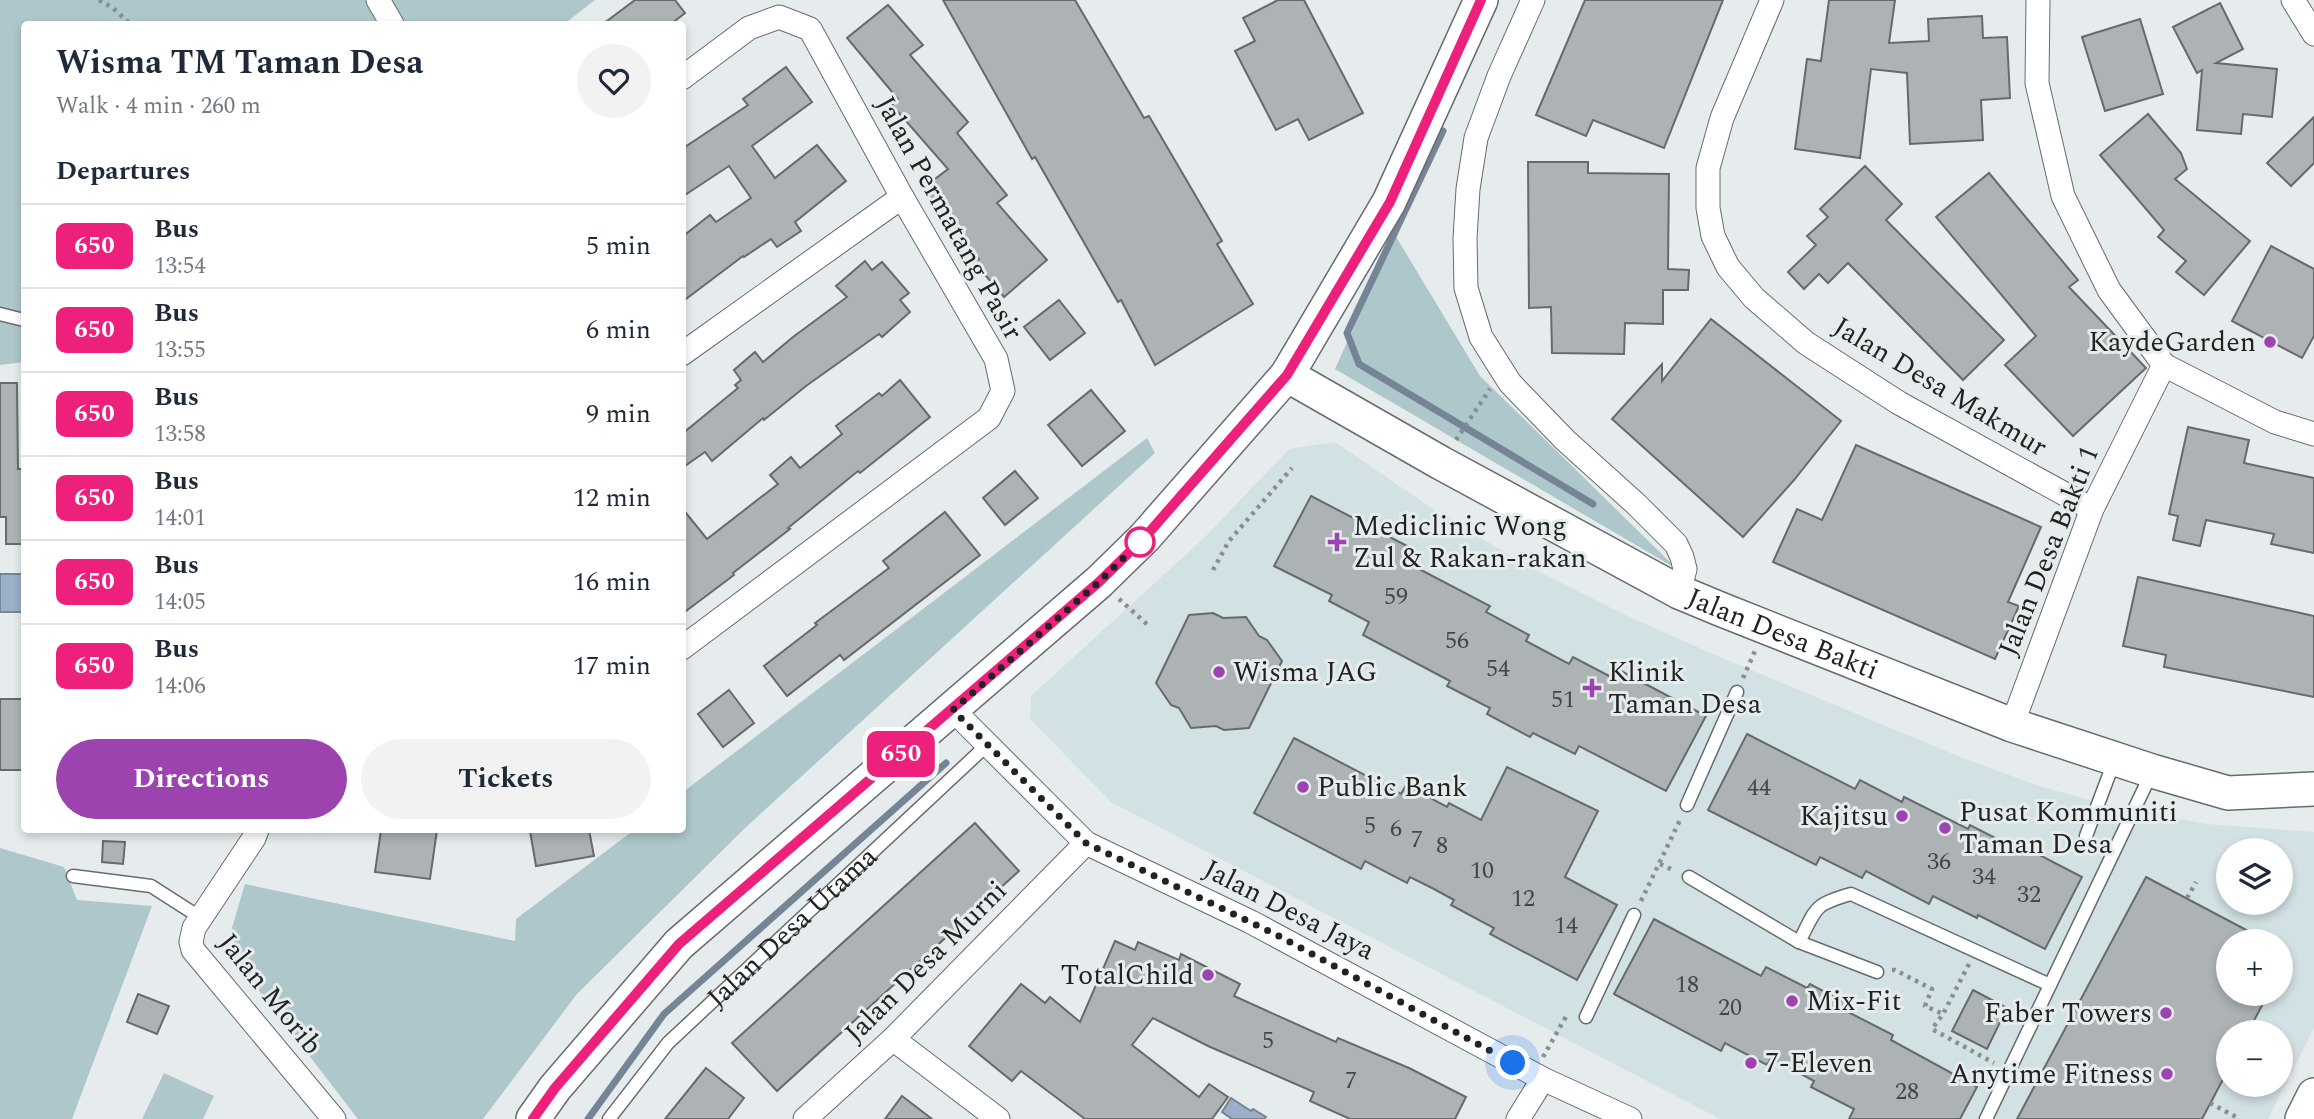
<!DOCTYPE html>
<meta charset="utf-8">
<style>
body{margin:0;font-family:Spectral,serif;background:#f2f2f3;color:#1f2937;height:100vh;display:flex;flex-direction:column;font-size:26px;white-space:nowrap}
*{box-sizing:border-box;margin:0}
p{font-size:23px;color:#747a83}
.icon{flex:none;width:38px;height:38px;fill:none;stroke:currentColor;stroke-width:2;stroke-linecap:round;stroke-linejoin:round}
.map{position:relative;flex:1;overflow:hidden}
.drawer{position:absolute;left:21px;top:21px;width:665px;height:812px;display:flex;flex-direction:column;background:#fff;border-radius:7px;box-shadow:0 4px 10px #0003}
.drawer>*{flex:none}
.badge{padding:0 14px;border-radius:10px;font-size:24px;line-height:46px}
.controls{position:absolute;left:2216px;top:838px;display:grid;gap:14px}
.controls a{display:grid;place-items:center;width:77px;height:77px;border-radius:50%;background:#fff;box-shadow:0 4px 10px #0003;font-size:35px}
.you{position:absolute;width:35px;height:35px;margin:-18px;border:5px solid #fff;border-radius:50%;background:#1a73e8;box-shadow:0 0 0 10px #1a73e833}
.map>.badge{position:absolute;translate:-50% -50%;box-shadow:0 0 0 4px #fff}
h2{padding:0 35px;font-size:26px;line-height:63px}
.round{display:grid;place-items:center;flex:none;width:74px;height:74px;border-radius:37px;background:#f2f2f3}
.head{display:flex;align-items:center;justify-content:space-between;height:119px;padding:0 35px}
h1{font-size:33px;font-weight:700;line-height:52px}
.action{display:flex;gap:14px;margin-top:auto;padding:14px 35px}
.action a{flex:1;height:80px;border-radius:42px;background:#9d43af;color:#fff;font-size:28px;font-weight:700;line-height:80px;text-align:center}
.action a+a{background:#f2f2f3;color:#1f2937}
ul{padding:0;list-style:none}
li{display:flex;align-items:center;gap:21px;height:84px;padding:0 35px;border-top:2px solid #e0e1e3}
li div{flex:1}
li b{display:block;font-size:26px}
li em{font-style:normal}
li .badge{min-width:77px;font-weight:700;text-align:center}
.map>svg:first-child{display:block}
</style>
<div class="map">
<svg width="2314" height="1119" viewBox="0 0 2314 1119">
<rect width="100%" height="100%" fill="#e6ecee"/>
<!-- built -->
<path fill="#d2e1e4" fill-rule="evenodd" d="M1335,442L1439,513L1528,566L1621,613L1715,655L1958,756L2039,786L2122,809L2207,824L2314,832V1028L2268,1119H1720L1111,802L1030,719L1031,696L1204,538L1289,449ZM2228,850H2280V903H2228ZM2228,942H2280V994H2228ZM2228,1032H2280V1085H2228Z"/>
<!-- green -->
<g fill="#adc7cb">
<polygon points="0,0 595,0 564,24 24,24 24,362 0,365"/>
<polygon points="1395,235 1480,376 1677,569 1335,369"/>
<polygon points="1147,438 1155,453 744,829 577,994 483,1119 358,1119 226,948 245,884 515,941 516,919 634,830 682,830 683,792"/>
<polygon points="0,848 64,867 77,900 152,906 72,1119 0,1119"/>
<polygon points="164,1073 214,1096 203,1119 142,1119"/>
</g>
<!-- water -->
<g fill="#9bafc7" stroke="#768596" stroke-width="2">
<rect x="0" y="574" width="24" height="38"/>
<polygon points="1231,1098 1251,1111 1253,1109 1266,1117 1264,1119 1232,1119 1222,1112"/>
</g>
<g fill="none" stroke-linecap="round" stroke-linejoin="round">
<!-- stream -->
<g stroke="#768596" stroke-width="7">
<polyline points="1443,131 1347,333 1359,364 1593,504"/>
<polyline points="588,1119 664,1014 946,763"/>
</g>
</g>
<!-- building -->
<g fill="#adb2b5" stroke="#666a6d" stroke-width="2">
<polygon points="635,0 675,0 685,13 671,24 603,24"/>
<polygon points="943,0 1075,0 1144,118 1149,116 1222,241 1217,244 1253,304 1155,365 1121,300 1118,302 1035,157 1032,159"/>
<polygon points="1278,0 1304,0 1363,113 1309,140 1298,119 1276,130 1235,51 1255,41 1243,18"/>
<polygon points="1585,0 1723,0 1664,148 1593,120 1586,136 1536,115"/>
<polygon points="1829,0 1895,0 1889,43 1929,41 1928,19 1982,16 1983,38 2007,37 2010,98 1981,100 1983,140 1910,144 1907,73 1871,69 1860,158 1795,149 1807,59 1821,61"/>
<polygon points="2220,3 2243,49 2216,63 2277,69 2272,117 2243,114 2241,134 2197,130 2202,70 2197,73 2173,27"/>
<polygon points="888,5 923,45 910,55 968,122 957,133 1007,195 997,203 1047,260 1004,297 974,262 979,259 922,189 948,169 892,105 898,99 847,38"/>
<polygon points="2140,19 2163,94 2105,111 2082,37"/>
<polygon points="786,67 812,102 752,146 775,178 817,145 846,181 795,222 801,231 777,247 771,239 744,257 743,256 682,302 682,237 710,215 716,222 751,198 729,166 682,197 682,149 748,105 743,99"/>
<polygon points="2148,114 2181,153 2187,169 2175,179 2250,241 2204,295 2176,272 2186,261 2158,237 2164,230 2100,155"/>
<polygon points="2314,117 2314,163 2291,186 2267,163"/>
<polygon points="1528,162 1588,162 1588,173 1669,174 1668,269 1689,270 1688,290 1663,290 1663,324 1625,323 1624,354 1552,353 1551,307 1529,308"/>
<polygon points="1865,166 1902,204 1886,220 2004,340 1963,380 1848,263 1828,283 1819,274 1804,289 1788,272 1816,245 1807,236 1828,217 1820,209"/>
<polygon points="1989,173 2078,280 2069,287 2146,368 2073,436 2005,365 2036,336 1936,217"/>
<polygon points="2271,246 2314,269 2314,336 2302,358 2232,321"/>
<polygon points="865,261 872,270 882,262 909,293 900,300 910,312 882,337 879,334 806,386 764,420 763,418 712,461 705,452 682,468 682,434 738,388 735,385 741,380 734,370 755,352 763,362 793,337 847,297 836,286"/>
<polygon points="1059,300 1085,333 1050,360 1024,327"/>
<polygon points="1711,319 1841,421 1794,480 1743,537 1612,419 1662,364 1662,381"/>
<polygon points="900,380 930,417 860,473 858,471 788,528 790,529 733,573 734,575 682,614 682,508 707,539 778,484 770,475 791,457 800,468 842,434 836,426 879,393 882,396"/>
<polygon points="0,383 17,383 18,469 24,469 24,544 6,544 6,517 0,517"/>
<polygon points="1091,390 1125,431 1082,466 1048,425"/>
<polygon points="2188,427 2249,440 2244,463 2314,478 2314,553 2271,544 2274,534 2206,520 2200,546 2173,540 2178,516 2169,514"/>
<polygon points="1856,445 2041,527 2008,602 2019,606 1995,659 1773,562 1797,509 1822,520"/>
<polygon points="1015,471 1038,498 1005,525 983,498"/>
<polygon points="1311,496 1409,547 1402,560 1490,606 1486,612 1529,635 1526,641 1569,664 1573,657 1615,679 1619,670 1706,716 1666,791 1579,746 1575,754 1533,733 1530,737 1487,714 1490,708 1447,686 1450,681 1363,635 1369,622 1329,601 1332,595 1274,566"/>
<polygon points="945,512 980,555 844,660 840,655 787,696 764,666 817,625 815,623 889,568 883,561"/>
<polygon points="2138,577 2314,616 2314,697 2164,667 2166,655 2123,646"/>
<polygon points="1213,613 1223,618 1246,617 1259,636 1267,640 1282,661 1249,728 1224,730 1216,726 1191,728 1179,708 1171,705 1156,683 1189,615"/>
<polygon points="729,690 754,723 723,747 698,714"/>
<rect x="0" y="699" width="24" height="71"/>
<polygon points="1747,734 1855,789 1860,780 1902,802 1904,797 1968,829 1970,825 2013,847 2016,843 2082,877 2045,949 1978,915 1977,918 1933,896 1929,904 1866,871 1862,878 1820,857 1816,865 1708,810"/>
<polygon points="1294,738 1401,794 1406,785 1447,807 1449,803 1481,820 1507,767 1598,811 1565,877 1617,905 1577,980 1490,934 1494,928 1451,905 1454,900 1434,889 1410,877 1407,883 1365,861 1361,869 1254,813"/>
<polygon points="975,823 1019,871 777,1091 732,1043"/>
<polygon points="381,830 437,830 430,879 375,872"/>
<polygon points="541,830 589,830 594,856 536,866 530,831"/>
<polygon points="103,841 125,842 123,864 102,862"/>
<polygon points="2146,877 2269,942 2228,942 2228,994 2268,994 2248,1032 2228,1032 2228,1070 2202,1119 2017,1119"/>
<polygon points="1654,919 1761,976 1766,967 1807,988 1810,984 1854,1007 1850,1013 1893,1035 1891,1040 1977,1087 1960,1119 1849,1119 1854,1109 1811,1087 1814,1081 1794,1070 1771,1058 1767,1065 1725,1043 1721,1051 1614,994"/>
<polygon points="1115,941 1135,950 1138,942 1179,960 1181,954 1240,984 1234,996 1336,1042 1338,1038 1409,1068 1466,1097 1455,1119 1350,1119 1310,1101 1314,1092 1208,1046 1153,1018 1132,1045 1199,1097 1209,1084 1228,1097 1212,1119 1085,1119 1021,1071 1012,1081 969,1046 1021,984 1045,1003 1050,997 1080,1022"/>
<polygon points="1973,990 2007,1008 1987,1049 1952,1031"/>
<polygon points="138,994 169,1006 157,1034 127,1022"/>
<polygon points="706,1068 744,1098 728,1119 665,1119"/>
<polygon points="902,1096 932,1119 885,1119"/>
</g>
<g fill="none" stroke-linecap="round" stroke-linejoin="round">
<!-- lane casing -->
<g stroke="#666c6d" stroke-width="15">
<g id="lane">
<polyline points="0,314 24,320"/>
<polyline points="1687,805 1737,692"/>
<polyline points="2086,836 2115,759"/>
<polyline points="73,876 151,886 201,918"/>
<polyline points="1689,877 1799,942 1877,972"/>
<path d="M1799,942C1817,908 1812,905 1851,894L2050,985"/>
<polyline points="1586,1017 1634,915"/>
<path id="s1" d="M609,1119L668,1043L987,745"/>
<polyline points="1986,1119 2152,772"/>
</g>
</g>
<!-- street casing -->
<g stroke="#666c6d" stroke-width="25">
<g id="street">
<polyline points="378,0 392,24"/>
<polyline points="1533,0 1499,76 1476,138 1468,189 1465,238 1466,288 1481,337 1510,383 1565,440 1636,504 1676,544 1682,557 1685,569 1679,592"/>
<polyline points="1772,0 1722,118 1708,168 1708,208 1713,236 1728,267 1754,298 1806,343 1899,403 2092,509"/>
<polyline points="2038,0 2037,83 2063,196 2109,290 2164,365 2275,422 2314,434"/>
<polyline points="2293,0 2314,34"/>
<polyline points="682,78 749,28 779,17 810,29 902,197 996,359 1003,391 989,418 682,648"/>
<polyline points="682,354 902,197"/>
<polyline points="953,710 1086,843 1251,922 1543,1079 1630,1119"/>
<polyline points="2012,725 2092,509 2164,365"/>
<polyline points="257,830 254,838 194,928 191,942 193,950 334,1119"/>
<polyline points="893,1039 998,1119"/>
<polyline points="805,1119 893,1039 1086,843"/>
<polyline points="1518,1119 1543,1079"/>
</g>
</g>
<!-- secondary casing -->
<g stroke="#666c6d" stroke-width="36">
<g id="secondary">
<path id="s2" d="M1287,375L1441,463L1679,592L1720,609L2012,725L2152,771L2228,793L2314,789"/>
<polyline points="533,1119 555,1088 679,944 1099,582 1145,537 1287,375 1389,202 1481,0"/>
<polyline points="2302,1119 2314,1095"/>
</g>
</g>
<!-- path -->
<g stroke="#8a8e8f" stroke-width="4.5" stroke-dasharray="3.5 5" stroke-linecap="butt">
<polyline points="99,0 113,8 130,24"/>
<polyline points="1456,440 1490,389"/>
<polyline points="1213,570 1229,541 1292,468"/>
<polyline points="1119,599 1149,626"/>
<polyline points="1743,678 1755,651"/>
<polyline points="1660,864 1675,871"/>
<polyline points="2187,898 2196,882"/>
<polyline points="1641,901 1681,818"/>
<polyline points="1969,964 1943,1014 1932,1029 1994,1063"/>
<polyline points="1892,970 1895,970 1932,989 1925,1006 1943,1014"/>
<polyline points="1543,1057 1568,1013"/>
<polyline points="2210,1103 2240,1119"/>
</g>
<!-- lane -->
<use href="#lane" stroke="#fff" stroke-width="12"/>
<!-- street -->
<use href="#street" stroke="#fff" stroke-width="23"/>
<!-- secondary -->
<use href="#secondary" stroke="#fff" stroke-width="33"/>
</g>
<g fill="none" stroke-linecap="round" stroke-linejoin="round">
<!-- line casing -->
<g stroke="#fff" stroke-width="16">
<polyline id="line" points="533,1119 555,1088 679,944 1099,582 1145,537 1287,375 1390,202 1481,0"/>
</g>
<!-- line -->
<use href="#line" stroke="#ed207b" stroke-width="10"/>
<!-- walk -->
<polyline stroke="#212323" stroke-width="7" stroke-dasharray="0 12.6" points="1140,542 1145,537 1099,582 953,710 1086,843 1275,934 1513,1063"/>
</g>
<!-- markers -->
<g fill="#9d43af" stroke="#e6ecee" stroke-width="2.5">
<circle cx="2270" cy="342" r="7"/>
<path d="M1333.5 531.5h7v7h7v7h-7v7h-7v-7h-7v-7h7z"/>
<circle cx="1219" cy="672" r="7"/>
<path d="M1588.5 677.5h7v7h7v7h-7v7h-7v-7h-7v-7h7z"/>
<circle cx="1303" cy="787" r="7"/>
<circle cx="1902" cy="816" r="7"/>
<circle cx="1945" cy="828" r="7"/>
<circle cx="1208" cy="975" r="7"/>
<circle cx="1792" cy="1001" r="7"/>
<circle cx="2166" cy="1013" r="7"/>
<circle cx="1751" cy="1063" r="7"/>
<circle cx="2167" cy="1074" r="7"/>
</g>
<circle fill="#fff" stroke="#ed207b" stroke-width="3.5" cx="1140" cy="542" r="14"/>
<g text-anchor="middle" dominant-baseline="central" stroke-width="6" stroke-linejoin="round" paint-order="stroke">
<!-- number labels -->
<g font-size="24" fill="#444748">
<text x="1396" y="597">59</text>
<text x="1457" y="641">56</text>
<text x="1498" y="669">54</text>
<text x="1563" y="700">51</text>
<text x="1759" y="788">44</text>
<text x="1370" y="826">5</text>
<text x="1396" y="829">6</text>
<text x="1417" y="840">7</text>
<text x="1442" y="846">8</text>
<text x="1939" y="862">36</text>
<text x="1482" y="871">10</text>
<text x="1984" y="877">34</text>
<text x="2029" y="895">32</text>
<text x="1523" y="899">12</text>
<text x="1566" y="926">14</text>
<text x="1687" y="985">18</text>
<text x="1730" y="1008">20</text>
<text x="1268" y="1041">5</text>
<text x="1351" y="1081">7</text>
<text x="1907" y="1092">28</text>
</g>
<!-- street labels -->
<g font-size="28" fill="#212323" stroke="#e6ecee">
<text transform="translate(949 218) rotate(61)">Jalan Permatang Pasir</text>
<text transform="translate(1940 387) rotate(31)">Jalan Desa Makmur</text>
<text transform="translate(2049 551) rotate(-68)">Jalan Desa Bakti 1</text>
<text stroke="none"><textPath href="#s2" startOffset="560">Jalan Desa Bakti</textPath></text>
<text transform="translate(1289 910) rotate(27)">Jalan Desa Jaya</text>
<text stroke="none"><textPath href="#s1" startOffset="266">Jalan Desa Utama</textPath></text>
<text transform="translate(926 962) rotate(-45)">Jalan Desa Murni</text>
<text transform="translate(270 994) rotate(51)">Jalan Morib</text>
</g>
<!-- poi labels -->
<g font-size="28" fill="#212323" stroke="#e6ecee" text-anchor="start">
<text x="2256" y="342" text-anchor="end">KaydeGarden</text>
<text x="1353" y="526">Mediclinic Wong<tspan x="1353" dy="32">Zul &amp; Rakan-rakan</tspan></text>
<text x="1233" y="672">Wisma JAG</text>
<text x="1608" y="672">Klinik<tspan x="1608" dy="32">Taman Desa</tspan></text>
<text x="1317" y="787">Public Bank</text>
<text x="1959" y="812">Pusat Kommuniti<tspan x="1959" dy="32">Taman Desa</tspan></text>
<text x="1888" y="816" text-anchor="end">Kajitsu</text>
<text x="1194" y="975" text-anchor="end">TotalChild</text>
<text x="1806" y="1001">Mix-Fit</text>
<text x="2152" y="1013" text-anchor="end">Faber Towers</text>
<text x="1765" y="1063">7-Eleven</text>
<text x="2153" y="1074" text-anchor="end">Anytime Fitness</text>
</g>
</g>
</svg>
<div class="controls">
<a><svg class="icon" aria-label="layers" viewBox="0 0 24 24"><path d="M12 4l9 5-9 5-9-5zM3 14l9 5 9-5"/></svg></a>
<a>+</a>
<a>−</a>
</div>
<div class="you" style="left:1513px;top:1063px"></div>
<b class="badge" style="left:901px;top:754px;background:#ed207b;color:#fff">650</b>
<section class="drawer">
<div class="head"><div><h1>Wisma TM Taman Desa</h1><p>Walk · 4 min · 260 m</p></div><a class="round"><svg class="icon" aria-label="heart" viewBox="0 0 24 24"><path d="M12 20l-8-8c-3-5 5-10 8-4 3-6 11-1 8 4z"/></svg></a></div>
<h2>Departures</h2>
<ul>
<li><span class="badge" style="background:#ed207b;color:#fff">650</span><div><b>Bus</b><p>13:54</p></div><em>5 min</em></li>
<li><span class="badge" style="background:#ed207b;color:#fff">650</span><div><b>Bus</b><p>13:55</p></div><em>6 min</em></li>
<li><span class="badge" style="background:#ed207b;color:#fff">650</span><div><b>Bus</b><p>13:58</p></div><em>9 min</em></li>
<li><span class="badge" style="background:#ed207b;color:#fff">650</span><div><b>Bus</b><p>14:01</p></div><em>12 min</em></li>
<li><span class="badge" style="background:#ed207b;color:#fff">650</span><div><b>Bus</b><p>14:05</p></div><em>16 min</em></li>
<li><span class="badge" style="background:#ed207b;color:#fff">650</span><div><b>Bus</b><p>14:06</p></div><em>17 min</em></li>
</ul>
<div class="action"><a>Directions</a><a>Tickets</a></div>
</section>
</div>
